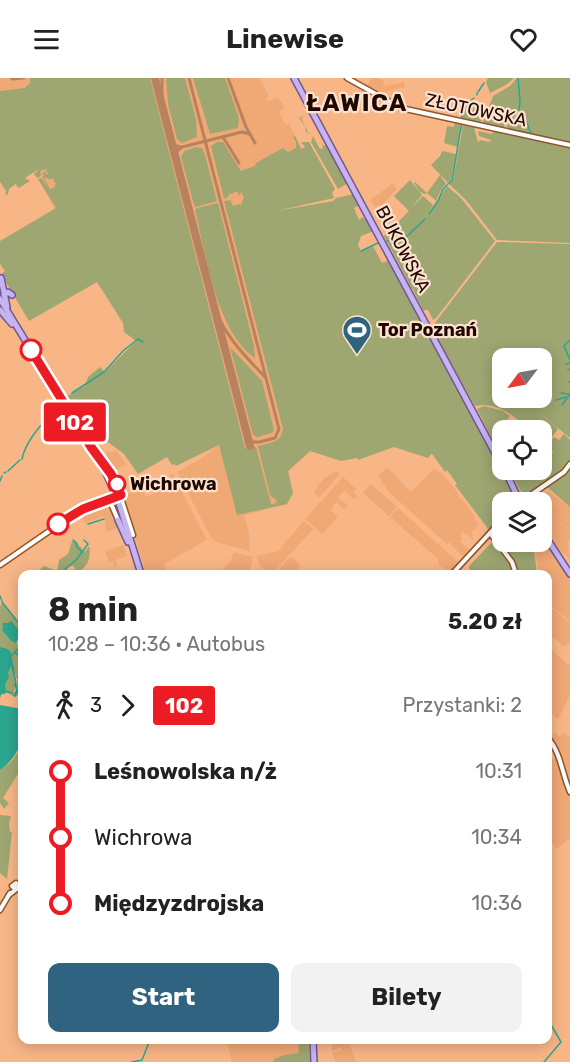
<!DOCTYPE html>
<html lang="pl">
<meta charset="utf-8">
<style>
body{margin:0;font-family:Rubik,sans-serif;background:#f2f2f2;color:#222;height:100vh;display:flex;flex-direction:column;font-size:22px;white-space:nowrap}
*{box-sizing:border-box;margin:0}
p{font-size:20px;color:#767676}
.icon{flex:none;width:33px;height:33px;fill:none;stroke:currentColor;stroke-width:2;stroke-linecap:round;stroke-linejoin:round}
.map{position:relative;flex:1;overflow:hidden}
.panel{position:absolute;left:18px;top:492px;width:534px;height:474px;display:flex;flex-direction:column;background:#fff;border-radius:12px;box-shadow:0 3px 15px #0003}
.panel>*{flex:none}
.badge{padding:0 12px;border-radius:4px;font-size:21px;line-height:39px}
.needle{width:39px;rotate:238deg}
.controls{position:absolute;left:492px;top:270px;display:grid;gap:12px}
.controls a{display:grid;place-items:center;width:60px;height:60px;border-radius:12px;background:#fff;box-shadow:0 3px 15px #0003;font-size:30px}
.map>.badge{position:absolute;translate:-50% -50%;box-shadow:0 0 0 3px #fff}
.legs{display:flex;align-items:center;gap:9px;height:66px;padding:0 30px;font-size:20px}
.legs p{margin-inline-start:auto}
.overview{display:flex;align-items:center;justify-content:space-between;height:102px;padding:0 30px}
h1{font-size:33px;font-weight:700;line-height:45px}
.primary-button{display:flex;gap:12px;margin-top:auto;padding:12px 30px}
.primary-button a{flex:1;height:69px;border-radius:12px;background:#306380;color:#fff;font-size:24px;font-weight:700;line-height:69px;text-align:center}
.primary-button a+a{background:#f2f2f2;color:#222}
ul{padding:0 30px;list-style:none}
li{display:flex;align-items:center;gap:21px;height:66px;font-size:22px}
li i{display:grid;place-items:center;width:9px;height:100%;margin:0 8px;background:currentColor}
li i::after{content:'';width:15px;height:15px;margin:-8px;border:4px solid;border-radius:50%;background:#fff}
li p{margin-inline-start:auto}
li:first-child i{background:linear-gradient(#0000 50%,currentColor 0)}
li:last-child i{background:linear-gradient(currentColor 50%,#0000 0)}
header{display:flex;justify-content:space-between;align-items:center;height:78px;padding:0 30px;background:#fff;font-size:27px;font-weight:700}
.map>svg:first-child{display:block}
</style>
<header><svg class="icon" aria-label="menu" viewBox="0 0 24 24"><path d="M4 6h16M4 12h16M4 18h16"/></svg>Linewise<svg class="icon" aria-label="heart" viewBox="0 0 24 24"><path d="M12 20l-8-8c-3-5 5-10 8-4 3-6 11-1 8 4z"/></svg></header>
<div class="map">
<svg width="570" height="984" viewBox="0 0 570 984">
<rect width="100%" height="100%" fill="#f8b687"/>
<!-- built -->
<g fill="#f0a875">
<polygon points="0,0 259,0 269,18 266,20 268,23 278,20 283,26 284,30 279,35 286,47 289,46 302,71 293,81 268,134 237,140 289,339 310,374 288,393 293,415 287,426 244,437 249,455 250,473 216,464 210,458 177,394 199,382 219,367 78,172 38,101 42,99 34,96 41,91 8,50 0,21"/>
<polygon points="372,0 383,2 384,8 404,4 405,9 383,14 381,18 366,9"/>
<polygon points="393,105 397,111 384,125 375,129 371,123 372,121"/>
<polygon points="108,372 110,375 116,372 126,386 113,394 104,380"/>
<polygon points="387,389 411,414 434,391 442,395 459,416 458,419 461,420 474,437 474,440 479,447 472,454 473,461 463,454 460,458 462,461 460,463 470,473 464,479 450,466 452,462 447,466 389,414 378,398"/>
<polygon points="337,393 340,396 319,420 314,414 316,410 325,400"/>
<polygon points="172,395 207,462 164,486 168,496 146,496 123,420 125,417 141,410 146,419 174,406 170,396"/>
<polygon points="343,399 356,411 353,414 357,418 354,421 345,413 341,416 338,420 348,428 344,431 336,424 331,432 338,439 322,456 305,441"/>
<polygon points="371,406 397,429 389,438 363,415"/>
<polygon points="548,413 570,429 570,452 544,431 570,453 570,462 568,464 570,481 552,466 542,447 547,445 551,447 546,443 542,445 542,430 543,430 542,424 537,424 531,419 534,416 539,415 541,417"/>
<polygon points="108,425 118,450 106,454 104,438 85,445 80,434 87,431 89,437 92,435 90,430"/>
<polygon points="398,430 459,485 451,495 439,487 438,481 390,439"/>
<polygon points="304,443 313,451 272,496 269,496 260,488 256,478 278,473"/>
<polygon points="542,461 570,502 570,543 548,526 548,496 539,496 534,464 542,464"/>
<polygon points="123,467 127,478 115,482 117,488 115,489 113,483 109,484 105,473"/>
<polygon points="234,474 253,479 249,496 218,496 230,484"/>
<polygon points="291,478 301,488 293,496 274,496"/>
<polygon points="548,527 570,545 570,566 568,565 565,569 553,559 548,566"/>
<polygon points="550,571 570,588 570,617 558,641 553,637 548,644 548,574"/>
<polygon points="553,653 560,659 564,655 570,660 570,711 560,675 549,659 550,656 553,657"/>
<polygon points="557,679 562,699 570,718 570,760 557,771 548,759 548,684"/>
<polygon points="222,962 311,962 311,984 232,984 228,967"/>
<polygon points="329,962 348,962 356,984 336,984 332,975 341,972 341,969 332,974 332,964 329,964"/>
</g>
<!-- green -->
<g fill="#9ea771" fill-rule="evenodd">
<path d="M30,0H150L245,370L256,369L271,426H275L276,423L279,427L277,423L270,417L258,368C270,365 281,365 283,351L224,123L230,122L233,128L240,126L241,127L244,119L241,114L239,118L238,114H235L230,117V114L228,119L224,121L211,68L217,64H223L241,93L255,88L256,85L283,70L288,74L296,70V64L293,59L295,58L301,71L305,69L301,64H309L335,111L332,115L334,120L276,133L333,123L336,120L354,116L360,127L354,130L359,142L363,139L365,141H367L374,153L361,158L358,167L361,173L373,168L382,185L389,182L507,400L517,424H502V439L489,452L455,407L457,406L447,392L445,394L433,377L431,376L428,380L394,369L358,382L357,380L341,383L310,373L288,393L293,415L287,426L237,437L219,367L176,388L174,386L172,387L167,379L138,396L124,376L100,358L80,326L75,328L72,327L67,318L85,308L88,299L100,289L105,294L136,263L124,254L123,245L97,204L29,243L1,196L5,193L0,186V163L56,130L38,101L41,100L49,111L42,99L45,98L47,100H44L50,111L56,109L54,108L56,106L52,100L50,102L42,96L45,93L46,96H48L46,91L40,93L41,98L37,100L34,96L39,91L25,100L30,103L19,110L16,107L17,105L9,111L8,116L5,117L6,113L0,104V13L25,10L30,5Z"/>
<polygon points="166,0 185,0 196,41 197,59 182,65 177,61 168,26"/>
<polygon points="193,0 225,0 239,40 238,50 210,56"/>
<polygon points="488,0 514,0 506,7 490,15 486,4"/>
<polygon points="517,0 570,0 570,66 507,52 507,46 504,46 505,51 483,47 484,39 503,43 503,41 486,37 493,18 510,8"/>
<polygon points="468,28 485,32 483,35 474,34 473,37 482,39 481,44 478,46 460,41 462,41 462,35"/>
<polygon points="308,35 301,40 308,54 312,56 306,54 305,48 299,40 309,35 312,35 348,105 338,111 311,64 313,58 320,71 323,70 321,64 323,68 327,67 310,36"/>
<polygon points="455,43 461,44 458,69 444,65 447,48 454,49"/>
<polygon points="463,47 474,49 478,64 480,62 490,64 491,62 479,58 478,53 492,56 494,51 570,68 570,165 497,162 466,122 449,106 453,103"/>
<polygon points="196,69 202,70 205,77 217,123 196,129 194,127 181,79 184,73"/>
<polygon points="442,73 456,76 451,103 448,105 431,87 440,78"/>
<polygon points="440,97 446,106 442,110 436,123 427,115 425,116 420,114 414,105 415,104 427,115"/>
<polygon points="410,102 422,117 411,130 423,118 433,127 425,141 447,108 461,120 495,163 437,239 433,242 428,232 423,232 413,212 414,211 412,211 384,158 409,133 394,118"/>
<path d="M218,125L254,268L255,280C216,253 206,177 195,132L197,130Z"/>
<path d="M497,164L570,166V360L535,331L558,351L548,364L542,360V352H530C513,337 498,324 475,328L431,250ZM502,280H542V320H502Z"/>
<polygon points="230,269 262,303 274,352 272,355 257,359 253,357"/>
<polygon points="484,328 503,333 510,338 499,352 502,355 502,380 477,331"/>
<path d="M564,356L570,362V384L568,386L565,384L568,387C557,400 540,409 524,416L522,415L509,392H542V365L556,377L547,367L554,359L559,362Z"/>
<polygon points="570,389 570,429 546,408 565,395"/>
<polygon points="502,444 502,464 533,464 537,496 518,496 515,486 493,456"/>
<path d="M73,460L85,474L89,468C92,480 87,490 76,495L74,488H69L64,496H35L44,488L52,491L55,495L57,494L59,482L68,476Z"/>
<polygon points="493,463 512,486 514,496 471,496 469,488"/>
<polygon points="2,524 22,548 22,554 19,559 17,556 19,552 8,545 2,548 2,552 11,563 16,564 19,569 22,560 22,609 20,613 17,611 17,599 11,586 15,606 13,618 7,615 1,617 0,620 0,529"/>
<polygon points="22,669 22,691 21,691 3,720 9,725 4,731 0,725 0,692 11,684"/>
<polygon points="0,737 11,738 9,746 10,754 12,754 7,801 0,795"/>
<polygon points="308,963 310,984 273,984 274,981 285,977 299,975 298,964 288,964"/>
</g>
<!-- water -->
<g fill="#2ba68e">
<polygon points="11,543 19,552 18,556 19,559 16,565 11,563 2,552 3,545 8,545"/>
<path d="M0,569C3,570 7,570 10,573C11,574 18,608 17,611L20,613L22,609V619L18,615L16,619L13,618L16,612L14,607L15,604L11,588L8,595L9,599L5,606L6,615L1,616L0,620Z"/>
<path d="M0,627L22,631C23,658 24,674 0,692Z"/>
</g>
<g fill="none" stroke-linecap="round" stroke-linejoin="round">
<!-- stream -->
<g stroke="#2ba68e" stroke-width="1.5">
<polyline points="518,0 520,23"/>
<polyline points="478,14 484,5"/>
<polyline points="477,17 477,15"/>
<polyline points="470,23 474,20"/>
<polyline points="519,32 520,24"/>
<polyline points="520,33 525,42"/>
<polyline points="462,41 462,34 470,24"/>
<polyline points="526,42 529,51"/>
<polyline points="530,52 531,55"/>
<polyline points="459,60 462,45"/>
<polyline points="448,106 452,103 459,61"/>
<polyline points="438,123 443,111 447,107"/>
<polyline points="429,136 437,124"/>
<polyline points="387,163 404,161 425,141"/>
<polyline points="361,173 378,165"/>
<polyline points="570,262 564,268 570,282"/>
<polyline points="566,286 570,285"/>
<polyline points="568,292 570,291"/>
<polyline points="569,304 570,304"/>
<polyline points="72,315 104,294 124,272 138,261 143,264"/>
<polyline points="561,315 569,316"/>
<polyline points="556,322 566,319"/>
<polyline points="562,327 570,316"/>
<polyline points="51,336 54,334"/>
<path d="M22,381C25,365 39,349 50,337"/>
<polyline points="8,393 20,382"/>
<polyline points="4,395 6,394"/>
<polyline points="0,403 2,398"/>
<polyline points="88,446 104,441"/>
<polyline points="74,463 77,466 76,468 81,473"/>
<polyline points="60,496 77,481 88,466 84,462"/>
<polyline points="0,518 2,523"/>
<polyline points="2,524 22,549"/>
<polyline points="15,574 22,581"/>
<polyline points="10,579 21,568 22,560"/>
<polyline points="17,599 22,600"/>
<polyline points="5,613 13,615"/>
<polyline points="548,940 549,943"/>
<polyline points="132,984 142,982 150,962"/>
<polyline points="544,984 561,964 550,945"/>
</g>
<!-- taxiway -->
<g stroke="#b7825e" stroke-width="3">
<polyline points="189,0 279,351 275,360 259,364 252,364 247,358"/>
<polyline points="228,0 246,49 255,65"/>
<polyline points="12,1 24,0"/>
<polyline points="162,26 162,0"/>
<polyline points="223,59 239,85"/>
<polyline points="171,61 174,67 180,69"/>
<polyline points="176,80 177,73 182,69 242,54 250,56"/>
<path d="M215,231C226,259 244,277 265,299"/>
</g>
<!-- runway -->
<polyline stroke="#b7825e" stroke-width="8" points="155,0 250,368"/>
<!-- minor casing -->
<g stroke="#915629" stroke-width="7">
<g id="minor">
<polyline points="347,0 401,30 570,67"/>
<polyline points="102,383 116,405 133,457"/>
<polyline points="109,421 118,442"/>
<polyline points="525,421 564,394 570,386"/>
<polyline points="490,455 512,484 516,496"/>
<polyline points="0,487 74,436 111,420"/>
<polyline points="452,496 502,442"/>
<path d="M548,660C561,675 562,696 570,714"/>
<polyline points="9,817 18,810 16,805 12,808 15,811"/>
<polyline points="0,832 10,815"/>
</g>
</g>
<!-- major casing -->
<g stroke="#725794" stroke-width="8">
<g id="major">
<polyline points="294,0 502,388"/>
<polyline points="1,200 7,229"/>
<polyline points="4,217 8,214 12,217"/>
<polyline points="0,221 105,393 119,425 141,496"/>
<polyline points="0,232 12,246"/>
<polyline points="66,333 74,355"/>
<polyline points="505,392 519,422 522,424"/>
<polyline points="118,442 128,464"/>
<polyline points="542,453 570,496"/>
<polyline points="313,962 314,984"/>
</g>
</g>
<!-- minor -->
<use href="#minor" stroke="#fff" stroke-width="4"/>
<!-- major -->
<use href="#major" stroke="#c5b4ef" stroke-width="5"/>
<!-- minor-bridge casing -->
<g stroke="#915629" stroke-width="7" stroke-linecap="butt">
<polyline id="minor-bridge" points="111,420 117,418"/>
</g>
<!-- minor-bridge -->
<use href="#minor-bridge" stroke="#fff" stroke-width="4"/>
</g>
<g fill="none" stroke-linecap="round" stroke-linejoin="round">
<!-- line-1 casing -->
<g stroke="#fff" stroke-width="14">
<polyline id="line-1" points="31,272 91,369 111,396 121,417 83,431 58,446"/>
</g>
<!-- line-1 -->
<use href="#line-1" stroke="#ed1c24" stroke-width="9"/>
</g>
<!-- icons -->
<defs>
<g id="stadium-pin" transform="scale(1.5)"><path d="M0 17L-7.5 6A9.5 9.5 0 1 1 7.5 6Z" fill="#306380" stroke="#fce1ce"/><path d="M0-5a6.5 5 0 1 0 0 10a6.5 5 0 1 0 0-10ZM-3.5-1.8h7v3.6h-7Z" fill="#fff"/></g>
</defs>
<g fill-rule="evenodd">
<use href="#stadium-pin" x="357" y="252"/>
</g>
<!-- markers -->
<g fill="#fff" stroke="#ed1c24" stroke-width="3">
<circle cx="31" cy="272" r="10"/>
<circle cx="117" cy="406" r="8"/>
<circle cx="58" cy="446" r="10"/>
</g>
<g text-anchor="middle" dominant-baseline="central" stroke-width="4.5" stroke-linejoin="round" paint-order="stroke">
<!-- street labels -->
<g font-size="18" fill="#1e0800" stroke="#fce1ce">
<text transform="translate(476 32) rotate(12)">ZŁOTOWSKA</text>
<text transform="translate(403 171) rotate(62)">BUKOWSKA</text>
</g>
<!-- poi labels -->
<g font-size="18" font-weight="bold" fill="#1e0800" stroke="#fce1ce" text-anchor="start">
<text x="378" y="252">Tor Poznań</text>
</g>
<!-- stop labels -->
<g font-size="18" font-weight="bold" fill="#1e0800" stroke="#fce1ce" text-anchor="start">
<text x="130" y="406">Wichrowa</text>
</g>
<!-- district labels -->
<g font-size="24" font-weight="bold" letter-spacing="1.5" fill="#1e0800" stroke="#fce1ce">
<text x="357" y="25">ŁAWICA</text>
</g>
</g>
</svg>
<div class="controls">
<a><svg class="needle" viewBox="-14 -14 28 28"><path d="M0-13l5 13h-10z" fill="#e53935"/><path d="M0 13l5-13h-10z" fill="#767676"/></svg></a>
<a><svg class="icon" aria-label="locate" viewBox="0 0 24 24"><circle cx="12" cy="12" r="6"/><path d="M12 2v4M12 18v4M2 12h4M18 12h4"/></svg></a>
<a><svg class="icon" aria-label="layers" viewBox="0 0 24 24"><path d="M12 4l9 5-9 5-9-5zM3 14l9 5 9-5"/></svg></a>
</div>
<b class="badge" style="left:75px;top:344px;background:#ed1c24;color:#fff">102</b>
<section class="panel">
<div class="overview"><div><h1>8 min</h1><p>10:28 – 10:36 · Autobus</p></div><b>5.20 zł</b></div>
<div class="legs"><svg class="icon" aria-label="walk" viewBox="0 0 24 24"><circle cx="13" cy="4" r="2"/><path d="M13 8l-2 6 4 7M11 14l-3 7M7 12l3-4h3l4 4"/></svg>3<svg class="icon" aria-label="forward" viewBox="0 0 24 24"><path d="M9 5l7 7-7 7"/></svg><b class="badge" style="background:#ed1c24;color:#fff">102</b><p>Przystanki: 2</p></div>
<ul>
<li><i style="color:#ed1c24"></i><b>Leśnowolska n/ż</b><p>10:31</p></li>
<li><i style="color:#ed1c24"></i><span>Wichrowa</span><p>10:34</p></li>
<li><i style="color:#ed1c24"></i><b>Międzyzdrojska</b><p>10:36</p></li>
</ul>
<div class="primary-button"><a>Start</a><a>Bilety</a></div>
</section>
</div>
